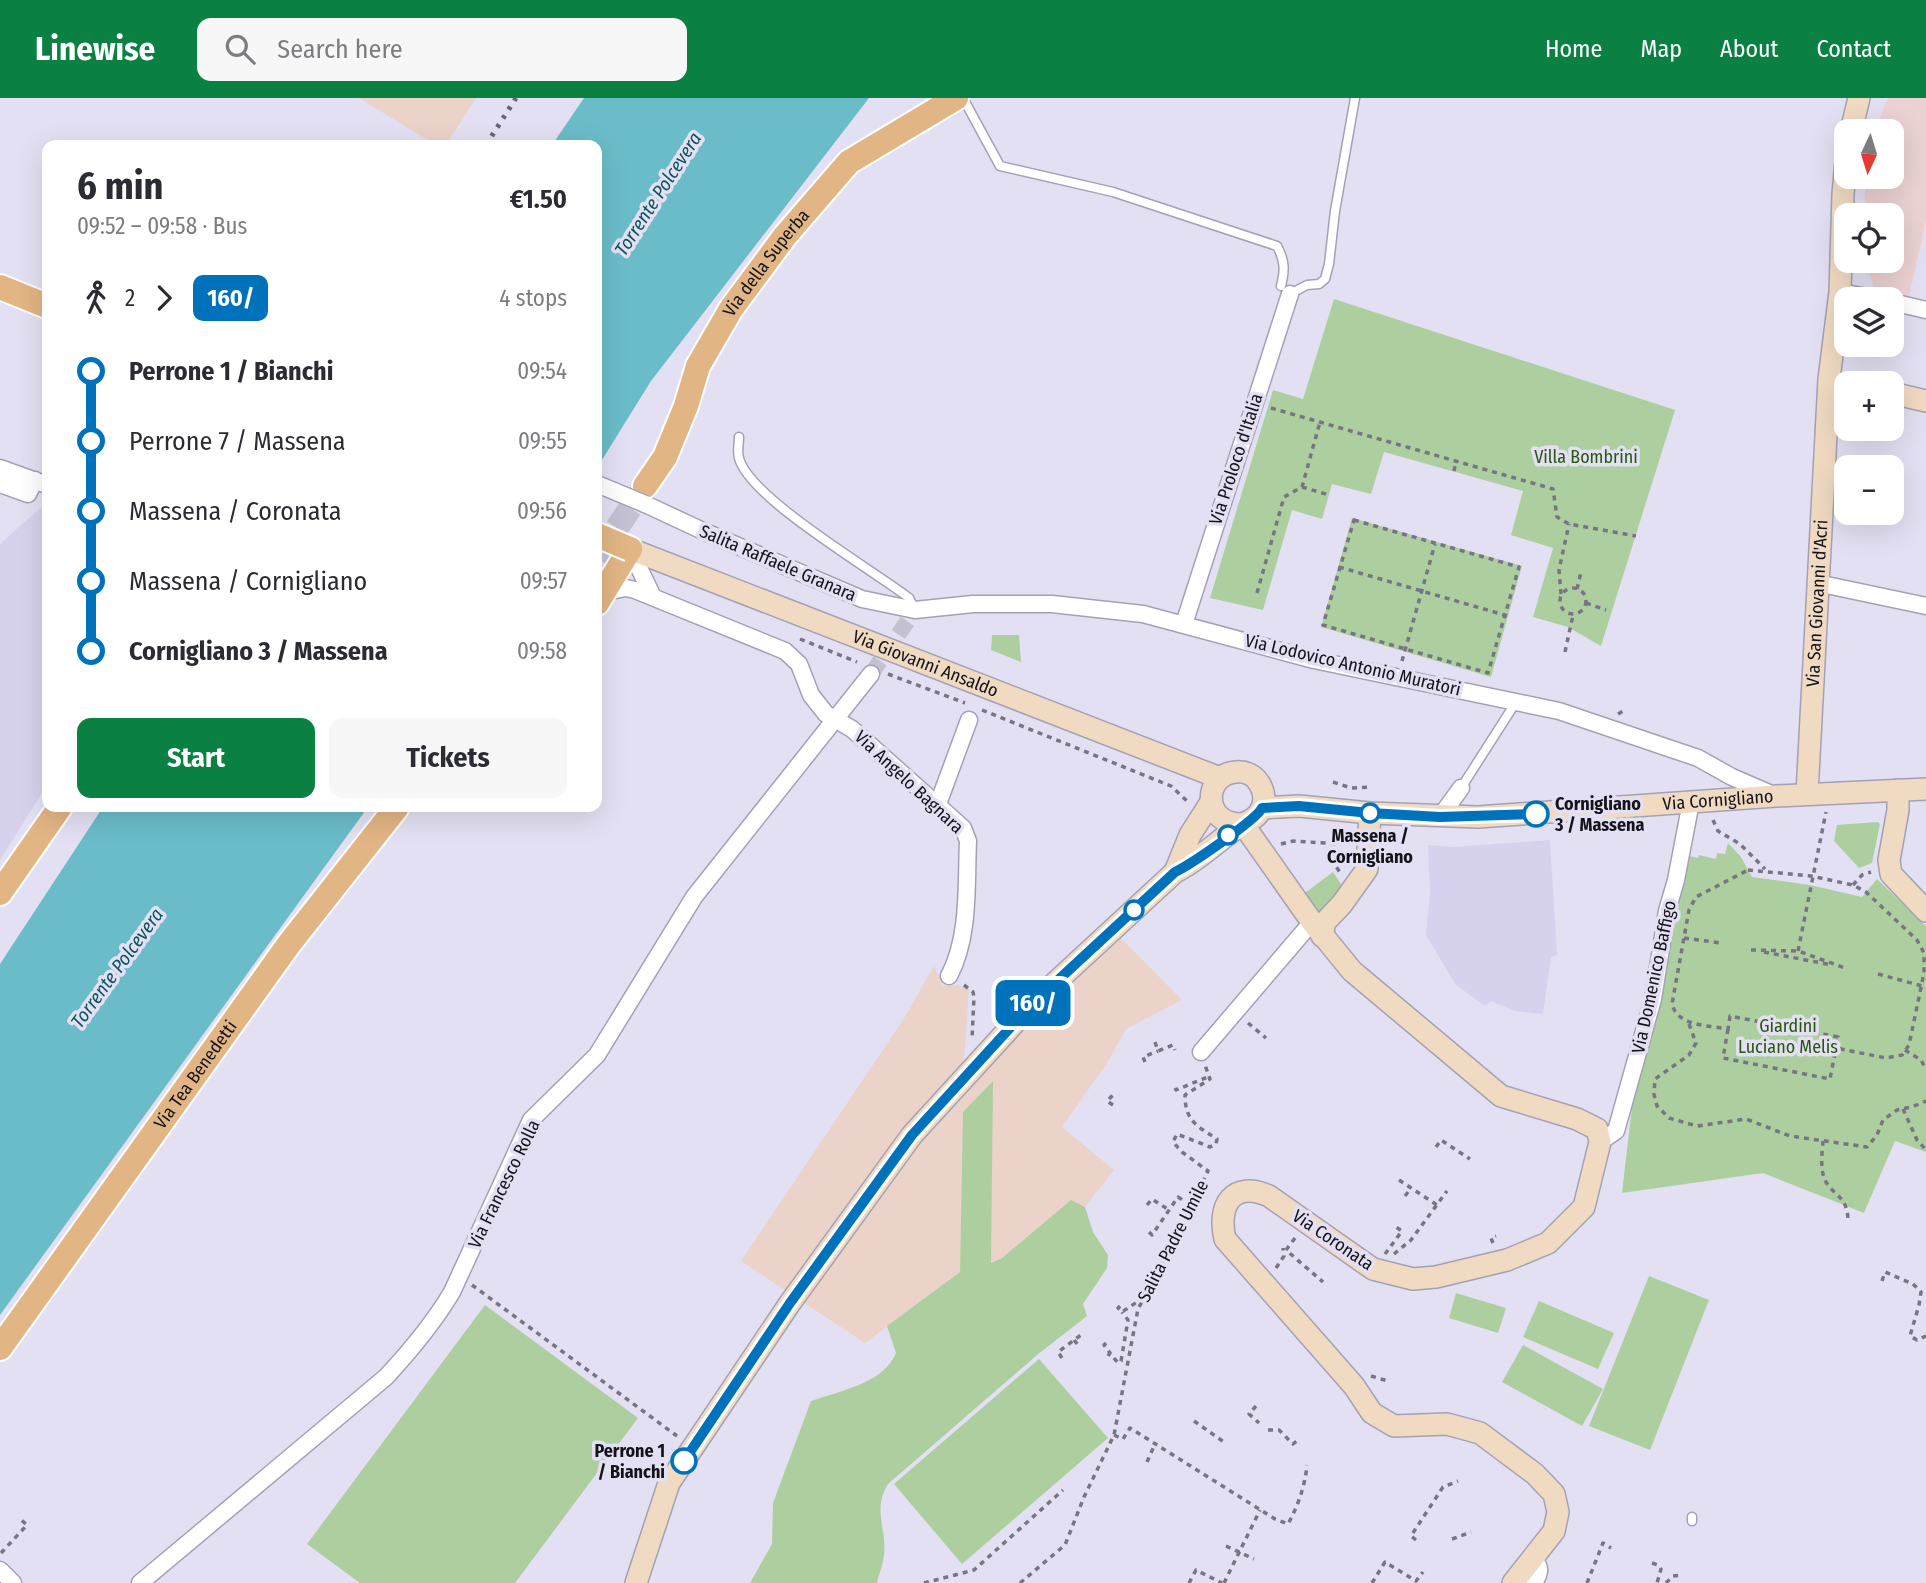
<!DOCTYPE html>
<meta charset="utf-8">
<style>
body{margin:0;font-family:"Fira Sans Condensed",sans-serif;background:#f7f7f7;color:#2b2b33;height:100vh;display:flex;flex-direction:column;font-size:26px;white-space:nowrap}
*{box-sizing:border-box;margin:0}
p{font-size:23px;color:#7c7c81}
.icon{flex:none;width:38px;height:38px;fill:none;stroke:currentColor;stroke-width:2;stroke-linecap:round;stroke-linejoin:round}
.map{position:relative;flex:1;overflow:hidden}
.details{position:absolute;left:42px;top:42px;width:560px;height:672px;display:flex;flex-direction:column;background:#fff;border-radius:14px;box-shadow:0 7px 28px #0002}
.details>*{flex:none}
.badge{padding:0 14px;border-radius:10px;font-size:24px;line-height:46px}
.needle{width:46px;rotate:184deg}
.fabs{position:absolute;left:1834px;top:21px;display:grid;gap:14px}
.fabs a{display:grid;place-items:center;width:70px;height:70px;border-radius:14px;background:#fff;box-shadow:0 7px 28px #0002;font-size:35px}
.map>.badge{position:absolute;translate:-50% -50%;box-shadow:0 0 0 4px #fff}
.legs{display:flex;align-items:center;gap:10px;height:77px;padding:0 35px;font-size:23px}
.legs p{margin-inline-start:auto}
.overview{display:flex;align-items:center;justify-content:space-between;height:119px;padding:0 35px}
h1{font-size:38px;font-weight:700;line-height:52px}
.action{display:flex;gap:14px;margin-top:auto;padding:14px 35px}
.action a{flex:1;height:80px;border-radius:14px;background:#0b8043;color:#fff;font-size:28px;font-weight:700;line-height:80px;text-align:center}
.action a+a{background:#f7f7f7;color:#2b2b33}
ul{padding:0 35px;list-style:none}
li{display:flex;align-items:center;gap:24px;height:70px;font-size:26px}
li i{display:grid;place-items:center;width:10px;height:100%;margin:0 9px;background:currentColor}
li i::after{content:'';width:18px;height:18px;margin:-9px;border:5px solid;border-radius:50%;background:#fff}
li p{margin-inline-start:auto}
li:first-child i{background:linear-gradient(#0000 50%,currentColor 0)}
li:last-child i{background:linear-gradient(currentColor 50%,#0000 0)}
header{display:flex;align-items:center;gap:42px;box-sizing:border-box;height:98px;padding:0 35px;background:#0b8043;color:#fff}
header strong{font-size:33px}
nav{display:flex;gap:38px;margin-inline-start:auto;font-size:24px}
.search{width:490px;height:63px;background:#f7f7f7;display:flex;align-items:center;gap:18px;box-sizing:border-box;padding:0 24px;border-radius:14px;color:#7c7c81;font-size:26px}
.map>svg:first-child{display:block}
</style>
<header>
<strong>Linewise</strong>
<div class="search"><svg class="icon" aria-label="search" viewBox="0 0 24 24"><circle cx="10" cy="10" r="6"/><path d="M15 15l6 6"/></svg>Search here</div>
<nav><a>Home</a><a>Map</a><a>About</a><a>Contact</a></nav>
</header>
<div class="map">
<svg width="1926" height="1485" viewBox="0 0 1926 1485">
<rect width="100%" height="100%" fill="#e3e0f3"/>
<!-- commercial -->
<g fill="#ebd3ca">
<polygon points="359,0 476,0 446,47 436,47"/>
<polygon points="1114,833 1182,902 1126,931 1107,965 1062,1029 1114,1072 1085,1109 1071,1103 1002,1160 960,1174 865,1245 741,1163 903,922 934,868 943,888 955,887 969,891 963,978"/>
</g>
<!-- industrial -->
<polygon fill="#ecd2d2" points="1888,0 1926,0 1926,123 1909,198 1874,190 1865,163 1892,163 1892,117 1864,117 1866,79 1892,79 1892,33 1874,33"/>
<!-- built -->
<g fill="#d6d2ed">
<polygon points="47,404 47,687 0,762 0,446"/>
<polygon points="1550,742 1557,857 1551,859 1543,916 1515,913 1491,903 1485,908 1456,887 1426,837 1430,795 1428,747 1454,749"/>
</g>
<!-- green -->
<g fill="#adcf9f">
<polygon points="1334,201 1675,312 1601,548 1568,529 1533,519 1553,450 1511,437 1523,393 1384,354 1371,396 1332,386 1322,421 1292,412 1263,512 1210,500 1273,292 1303,301"/>
<polygon points="1352,420 1522,468 1491,579 1321,529"/>
<polygon points="992,537 1019,537 1021,564 991,552"/>
<polygon points="1878,724 1880,726 1872,765 1859,770 1834,743 1837,727"/>
<polygon points="1728,745 1741,759 1752,779 1810,787 1862,799 1877,781 1926,828 1926,1054 1895,1043 1864,1115 1763,1075 1622,1095 1633,1000 1690,758 1698,760 1699,757 1716,761 1717,755 1725,756"/>
<polygon points="1333,774 1345,792 1317,822 1301,798"/>
<path d="M993,983L991,1165L1002,1160L1071,1102L1085,1109L1093,1134L1108,1157L1107,1170L1083,1206L1087,1218L1037,1257L888,1386C872,1412 887,1430 884,1457C883,1466 879,1476 877,1485H750L772,1446L773,1405L811,1303C840,1293 884,1285 896,1255L887,1228L960,1174L963,1014Z"/>
<polygon points="1649,1178 1709,1202 1650,1352 1589,1328"/>
<polygon points="1456,1195 1506,1210 1498,1235 1449,1220"/>
<polygon points="1539,1203 1614,1235 1598,1271 1523,1239"/>
<polygon points="485,1207 638,1320 515,1485 360,1485 307,1446"/>
<polygon points="1523,1247 1603,1291 1582,1328 1502,1284"/>
<polygon points="1039,1261 1108,1340 962,1466 894,1386"/>
</g>
<!-- water -->
<g fill="#6bbcc9">
<polygon points="584,0 869,0 651,283 597,370 597,47 552,47"/>
<polygon points="103,709 368,709 0,1217 0,866"/>
</g>
<g fill="none" stroke-linecap="round" stroke-linejoin="round">
<!-- street-tunnel -->
<polyline stroke="#c4c1d2" stroke-width="16" stroke-dasharray="16 8" stroke-linecap="butt" points="871,576 909,521"/>
<!-- primary-tunnel -->
<polyline stroke="#c4c1d2" stroke-width="24" stroke-dasharray="24 12" stroke-linecap="butt" points="597,460 645,388"/>
<!-- lane casing -->
<g stroke="#a4a1b4" stroke-width="11">
<g id="lane">
<path d="M963,0L1000,68L1113,94L1277,148C1285,163 1285,172 1281,188"/>
<polyline points="1290,196 1307,187 1319,186 1325,181 1329,166 1335,113 1355,0"/>
<path d="M739,339C739,345 737,354 739,360C749,400 873,472 909,500L915,512"/>
<polyline points="1461,690 1516,604"/>
<polyline points="1692,1423 1692,1419"/>
</g>
</g>
<!-- street casing -->
<g stroke="#a4a1b4" stroke-width="19">
<g id="street">
<polyline points="1840,194 1878,201"/>
<polyline points="1892,204 1926,212"/>
<polyline points="0,370 47,387"/>
<polyline points="0,386 28,396 35,382"/>
<polyline points="645,406 703,433 862,501 915,512 973,506 1052,506 1143,516 1314,562 1559,613 1698,660 1732,679 1776,698"/>
<polyline points="630,451 653,499"/>
<path d="M597,479L603,481L605,494L626,490L635,492L785,553L799,566L811,597L826,616L852,631L963,730L968,743C966,786 970,839 949,878"/>
<polyline points="1817,485 1926,508"/>
<polyline points="1184,526 1290,196"/>
<polyline points="938,706 969,622"/>
<polyline points="1440,719 1461,690"/>
<polyline points="1201,954 1312,824"/>
<polyline points="1600,1044 1616,1033 1653,901 1667,813 1676,782 1691,704"/>
<path d="M1533,1459C1541,1470 1541,1474 1534,1485"/>
<polyline points="0,1472 13,1485"/>
<path d="M140,1485L386,1279C411,1252 433,1226 452,1194L531,1022L597,957L694,799L871,576"/>
</g>
</g>
<!-- secondary casing -->
<g stroke="#a4a1b4" stroke-width="24">
<g id="secondary">
<polyline points="1851,33 1859,0"/>
<polyline points="1892,295 1926,303"/>
<path id="s1" d="M630,451L1220,680"/>
<polyline points="1898,692 1898,712 1889,762 1891,776 1926,813"/>
<path id="s2" d="M1807,696L1829,281L1840,194L1843,96L1846,63"/>
<path id="s3" d="M1262,710L1299,708L1370,715L1478,719L1776,698L1926,691"/>
<path d="M1243,726L1312,824L1352,873L1501,998L1577,1021L1597,1031L1600,1044L1584,1109L1548,1145L1507,1162L1436,1179L1413,1181L1373,1171L1269,1098C1233,1082 1217,1107 1225,1141L1354,1288L1372,1315L1394,1328L1447,1326L1480,1335L1535,1376L1554,1396L1558,1414L1554,1433L1513,1485"/>
<polyline points="1175,774 1190,737 1211,704"/>
<polyline points="1322,838 1325,824 1342,806 1367,771 1370,715"/>
<path d="M636,1485L669,1385L790,1205L912,1037L1030,908L1175,774C1200,762 1218,742 1241,727C1248,723 1254,722 1259,715C1266,706 1265,694 1259,685C1254,677 1245,673 1236,674C1203,676 1201,727 1243,726"/>
</g>
</g>
<!-- primary casing -->
<g stroke="#fff" stroke-width="28">
<g id="primary">
<polyline points="0,189 47,208"/>
<path id="s4" d="M645,388L665,359L686,308L698,268L731,211L785,138L849,64L956,0"/>
<polyline points="597,505 630,451"/>
<polyline points="0,795 60,709"/>
<path id="s5" d="M0,1250L289,846L397,709"/>
</g>
</g>
<!-- path -->
<g stroke="#777582" stroke-width="3.5" stroke-dasharray="5 5" stroke-linecap="butt">
<polyline points="1271,310 1553,391 1557,419 1569,426 1636,438"/>
<polyline points="1454,373 1456,363"/>
<polyline points="1302,389 1329,397"/>
<polygon points="1354,422 1519,469 1488,575 1323,527"/>
<polyline points="1339,469 1508,518"/>
<circle cx="1573" cy="503" r="13"/>
<polyline points="1577,491 1581,474"/>
<polyline points="1257,495 1284,399 1302,389 1320,324"/>
<polyline points="1561,496 1559,472 1569,426"/>
<polyline points="1586,505 1606,512"/>
<polyline points="800,541 857,564"/>
<polyline points="1565,554 1573,517"/>
<polyline points="1402,563 1435,446"/>
<polyline points="888,576 965,605"/>
<polyline points="982,612 1171,688 1188,704"/>
<polyline points="1618,616 1625,612"/>
<polyline points="1333,684 1351,690 1371,689"/>
<polyline points="1713,722 1718,733 1740,746 1765,771"/>
<polyline points="1281,746 1293,743 1340,746"/>
<polyline points="1331,761 1341,776"/>
<path d="M1748,772L1811,778L1853,787L1866,794L1917,842L1924,855V875L1909,947L1902,957L1886,960L1836,950L1838,939L1730,918L1728,931C1708,927 1678,929 1672,906L1689,812L1696,799Z"/>
<polyline points="1853,787 1862,777 1871,774"/>
<polyline points="1684,840 1721,845"/>
<polyline points="1751,852 1798,853 1845,870"/>
<polyline points="1798,853 1826,714"/>
<polyline points="1764,854 1832,867"/>
<polyline points="1878,876 1926,889"/>
<polyline points="964,887 973,894 974,899 972,941"/>
<polyline points="1248,925 1266,940"/>
<polyline points="1689,926 1696,945 1689,957 1655,981 1654,996 1657,1008 1669,1020 1697,1028 1746,1021 1790,1038 1867,1049 1877,1037 1883,1022 1897,1012 1912,1009 1926,1003"/>
<polyline points="1728,931 1723,960 1830,981 1836,950"/>
<polyline points="1155,944 1158,953 1173,947 1175,952"/>
<polyline points="1905,952 1921,962 1926,971"/>
<polyline points="1145,964 1143,959 1158,953"/>
<polyline points="1175,990 1176,992 1210,978"/>
<polyline points="1113,1007 1107,1003 1116,994"/>
<polyline points="1903,1011 1917,1042 1926,1052"/>
<path d="M1823,1043C1822,1056 1819,1076 1828,1087C1839,1101 1846,1100 1848,1120"/>
<polyline points="1436,1049 1441,1042 1470,1061"/>
<polyline points="1399,1082 1437,1107"/>
<polyline points="1405,1098 1411,1090"/>
<polyline points="1147,1107 1152,1101 1169,1112"/>
<polyline points="1149,1134 1152,1137 1178,1099 1190,1107"/>
<polyline points="1295,1140 1286,1152 1323,1184"/>
<polyline points="1493,1145 1491,1140 1496,1138"/>
<polyline points="1385,1156 1402,1133 1394,1128"/>
<polyline points="1394,1156 1411,1142 1447,1093"/>
<polyline points="1276,1170 1284,1158 1283,1150"/>
<polyline points="1882,1183 1885,1174 1913,1186 1921,1194 1919,1207 1910,1238 1917,1242 1926,1238"/>
<polyline points="472,1187 677,1338"/>
<polyline points="1120,1208 1118,1210 1122,1214 1143,1200"/>
<polyline points="1074,1242 1079,1248"/>
<polyline points="1106,1245 1104,1247 1110,1255"/>
<polyline points="1108,1258 1110,1255 1118,1265 1121,1263 1128,1222 1122,1214"/>
<polyline points="1062,1260 1058,1254 1081,1237"/>
<polyline points="1371,1278 1388,1283"/>
<polyline points="1256,1308 1249,1316 1259,1325"/>
<polyline points="1194,1323 1224,1344"/>
<polyline points="1268,1332 1279,1332 1293,1346 1298,1342"/>
<path d="M1114,1337L1123,1341L1130,1330L1275,1421L1288,1426C1298,1408 1305,1388 1307,1367"/>
<polyline points="1147,1364 1155,1346"/>
<polyline points="1452,1441 1471,1434"/>
<polyline points="1416,1442 1411,1438 1443,1389 1458,1383"/>
<polyline points="1226,1448 1254,1461"/>
<polyline points="1,1455 27,1427 19,1420"/>
<polyline points="1652,1465 1658,1467 1661,1471 1657,1485"/>
<polyline points="924,1485 974,1472 1063,1392"/>
<path d="M1020,1485L1065,1447L1084,1399L1114,1337L1138,1211L1165,1162L1208,1073L1182,1054L1173,1044L1177,1036L1210,1049L1216,1046L1217,1041C1197,1028 1185,1023 1185,997L1210,981L1205,967"/>
<polyline points="1189,1485 1196,1472 1222,1485"/>
<polyline points="1224,1485 1260,1412"/>
<polyline points="1372,1485 1385,1464 1416,1483 1423,1474"/>
<polyline points="1587,1485 1603,1445 1611,1450"/>
<polyline points="1666,1485 1673,1478 1682,1477"/>
</g>
<!-- lane -->
<use href="#lane" stroke="#fff" stroke-width="8"/>
<!-- street -->
<use href="#street" stroke="#fff" stroke-width="16"/>
<!-- secondary -->
<use href="#secondary" stroke="#f0dac2" stroke-width="21"/>
<!-- primary -->
<use href="#primary" stroke="#e2b584" stroke-width="24"/>
<!-- rail -->
<polyline stroke="#686672" stroke-width="5" stroke-dasharray="3.5 7" stroke-linecap="butt" points="486,47 516,0"/>
<!-- street-bridge casing -->
<g stroke="#a4a1b4" stroke-width="19" stroke-linecap="butt">
<polyline id="street-bridge" points="597,386 645,406"/>
</g>
<!-- primary-bridge casing -->
<g stroke="#fff" stroke-width="28" stroke-linecap="butt">
<polyline id="primary-bridge" points="597,437 630,451"/>
</g>
<!-- street-bridge -->
<use href="#street-bridge" stroke="#fff" stroke-width="16"/>
<!-- primary-bridge -->
<use href="#primary-bridge" stroke="#e2b584" stroke-width="24"/>
</g>
<g fill="none" stroke-linecap="round" stroke-linejoin="round">
<!-- line-1 casing -->
<g stroke="#fff" stroke-width="16">
<path id="line-1" d="M684,1363L790,1205L912,1037L1030,908L1175,774C1190,767 1256,722 1262,710L1299,708L1370,715L1440,719L1536,716"/>
</g>
<!-- line-1 -->
<use href="#line-1" stroke="#0072bc" stroke-width="10"/>
</g>
<!-- markers -->
<g fill="#fff" stroke="#0072bc" stroke-width="3.5">
<circle cx="1370" cy="715" r="9"/>
<circle cx="1536" cy="716" r="12"/>
<circle cx="1228" cy="737" r="9"/>
<circle cx="1134" cy="812" r="9"/>
<circle cx="684" cy="1363" r="12"/>
</g>
<g text-anchor="middle" dominant-baseline="central" stroke-width="7" stroke-linejoin="round" paint-order="stroke">
<!-- street labels -->
<g font-size="18" fill="#14131a" stroke="#e3e0f3">
<text stroke="none"><textPath href="#s4" startOffset="256">Via della Superba</textPath></text>
<text transform="translate(1236 361) rotate(-72)">Via Proloco d'Italia</text>
<text transform="translate(778 465) rotate(23)">Salita Raffaele Granara</text>
<text stroke="none"><textPath href="#s2" startOffset="191">Via San Giovanni d'Acri</textPath></text>
<text stroke="none"><textPath href="#s1" startOffset="317">Via Giovanni Ansaldo</textPath></text>
<text transform="translate(1353 567) rotate(13)">Via Lodovico Antonio Muratori</text>
<text transform="translate(909 684) rotate(43)">Via Angelo Bagnara</text>
<text stroke="none"><textPath href="#s3" startOffset="457">Via Cornigliano</textPath></text>
<text transform="translate(1654 879) rotate(-78)">Via Domenico Baffigo</text>
<text stroke="none"><textPath href="#s5" startOffset="336">Via Tea Benedetti</textPath></text>
<text transform="translate(504 1086) rotate(-64)">Via Francesco Rolla</text>
<text transform="translate(1333 1142) rotate(34)">Via Coronata</text>
<text transform="translate(1173 1143) rotate(-63)">Salita Padre Umile</text>
</g>
<!-- park labels -->
<g font-size="18" fill="#29560e" stroke="#e3e0f3">
<text x="1586" y="359">Villa Bombrini</text>
<text x="1788" y="928">Giardini<tspan x="1788" dy="21">Luciano Melis</tspan></text>
</g>
<!-- stop labels -->
<g font-size="18" font-weight="bold" fill="#14131a" stroke="#e3e0f3" text-anchor="start">
<text x="1555" y="706">Cornigliano<tspan x="1555" dy="21">3 / Massena</tspan></text>
<text x="1370" y="738" text-anchor="middle">Massena /<tspan x="1370" dy="21">Cornigliano</tspan></text>
<text x="665" y="1353" text-anchor="end">Perrone 1<tspan x="665" dy="21">/ Bianchi</tspan></text>
</g>
<!-- water labels -->
<g font-size="19" font-style="italic" fill="#0b545d" stroke="#e3e0f3">
<text transform="translate(658 96) rotate(-57)">Torrente Polcevera</text>
<text transform="translate(117 870) rotate(-54)">Torrente Polcevera</text>
</g>
</g>
</svg>
<div class="fabs">
<a><svg class="needle" viewBox="-14 -14 28 28"><path d="M0-13l5 13h-10z" fill="#e53935"/><path d="M0 13l5-13h-10z" fill="#7c7c81"/></svg></a>
<a><svg class="icon" aria-label="locate" viewBox="0 0 24 24"><circle cx="12" cy="12" r="6"/><path d="M12 2v4M12 18v4M2 12h4M18 12h4"/></svg></a>
<a><svg class="icon" aria-label="layers" viewBox="0 0 24 24"><path d="M12 4l9 5-9 5-9-5zM3 14l9 5 9-5"/></svg></a>
<a>+</a>
<a>−</a>
</div>
<b class="badge" style="left:1033px;top:905px;background:#0072bc;color:#fff">160/</b>
<section class="details">
<div class="overview"><div><h1>6 min</h1><p>09:52 – 09:58 · Bus</p></div><b>€1.50</b></div>
<div class="legs"><svg class="icon" aria-label="walk" viewBox="0 0 24 24"><circle cx="13" cy="4" r="2"/><path d="M13 8l-2 6 4 7M11 14l-3 7M7 12l3-4h3l4 4"/></svg>2<svg class="icon" aria-label="forward" viewBox="0 0 24 24"><path d="M9 5l7 7-7 7"/></svg><b class="badge" style="background:#0072bc;color:#fff">160/</b><p>4 stops</p></div>
<ul>
<li><i style="color:#0072bc"></i><b>Perrone 1 / Bianchi</b><p>09:54</p></li>
<li><i style="color:#0072bc"></i><span>Perrone 7 / Massena</span><p>09:55</p></li>
<li><i style="color:#0072bc"></i><span>Massena / Coronata</span><p>09:56</p></li>
<li><i style="color:#0072bc"></i><span>Massena / Cornigliano</span><p>09:57</p></li>
<li><i style="color:#0072bc"></i><b>Cornigliano 3 / Massena</b><p>09:58</p></li>
</ul>
<div class="action"><a>Start</a><a>Tickets</a></div>
</section>
</div>
